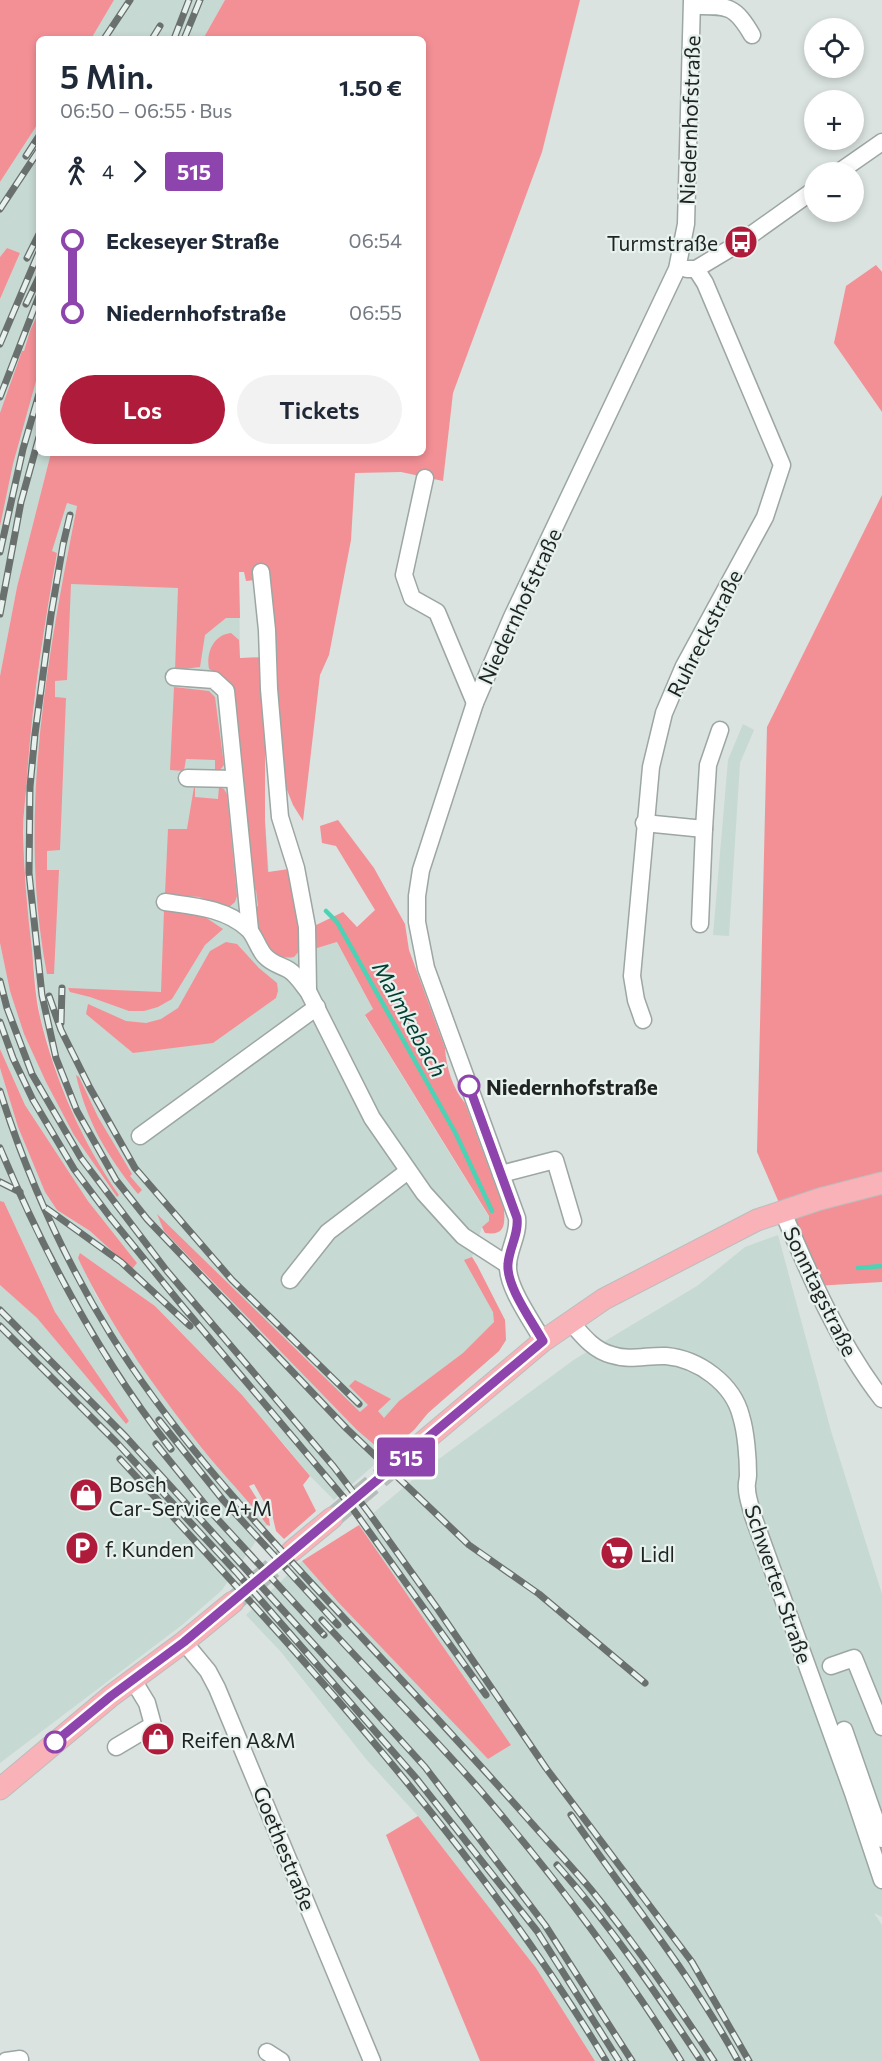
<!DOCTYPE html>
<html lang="de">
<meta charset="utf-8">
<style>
body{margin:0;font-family:Commissioner,sans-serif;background:#f2f2f3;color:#1f2937;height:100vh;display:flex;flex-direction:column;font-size:22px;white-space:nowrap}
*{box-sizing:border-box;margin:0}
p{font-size:20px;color:#747a83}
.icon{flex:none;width:33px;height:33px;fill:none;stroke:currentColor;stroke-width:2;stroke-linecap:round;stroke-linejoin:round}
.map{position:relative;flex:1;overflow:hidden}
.panel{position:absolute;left:36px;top:36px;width:390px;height:420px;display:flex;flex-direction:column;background:#fff;border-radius:9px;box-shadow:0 3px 9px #0003}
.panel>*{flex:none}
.badge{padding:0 12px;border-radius:4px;font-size:21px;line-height:39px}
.tools{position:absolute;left:804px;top:18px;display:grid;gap:12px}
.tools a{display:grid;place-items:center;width:60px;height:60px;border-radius:50%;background:#fff;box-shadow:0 3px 9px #0003;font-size:30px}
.map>.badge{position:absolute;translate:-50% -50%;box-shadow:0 0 0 3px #fff}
.legs{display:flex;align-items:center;gap:9px;height:66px;padding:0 24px;font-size:20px}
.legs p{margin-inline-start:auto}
.overview{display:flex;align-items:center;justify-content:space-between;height:102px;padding:0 24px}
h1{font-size:33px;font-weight:600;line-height:45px}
.cta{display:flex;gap:12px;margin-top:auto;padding:12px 24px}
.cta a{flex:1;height:69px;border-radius:36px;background:#af1b3b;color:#fff;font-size:24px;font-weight:600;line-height:69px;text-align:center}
.cta a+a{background:#f2f2f3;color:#1f2937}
ul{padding:0 24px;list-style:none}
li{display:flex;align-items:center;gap:21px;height:72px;font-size:22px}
li i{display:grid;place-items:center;width:9px;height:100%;margin:0 8px;background:currentColor}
li i::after{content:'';width:15px;height:15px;margin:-8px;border:4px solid;border-radius:50%;background:#fff}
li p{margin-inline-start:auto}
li:first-child i{background:linear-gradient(#0000 50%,currentColor 0)}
li:last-child i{background:linear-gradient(currentColor 50%,#0000 0)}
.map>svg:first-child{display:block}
</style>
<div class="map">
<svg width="882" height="2061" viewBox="0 0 882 2061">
<rect width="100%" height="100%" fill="#dae3e0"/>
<!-- built -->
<g fill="#c6d9d3">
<polygon points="114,0 225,0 203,39 91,39"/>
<polygon points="39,122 39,453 51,453 17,587 0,676 0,299 20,253 7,248 0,257 0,182"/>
<polygon points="67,503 77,505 65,568 239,584 240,658 265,713 265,821 269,872 314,949 337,942 373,1009 365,1016 489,1217 489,1221 482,1227 472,1257 505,1320 506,1340 499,1351 428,1413 414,1430 334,1500 310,1476 284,1444 211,1363 155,1306 80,1253 95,1294 132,1353 267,1525 222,1590 182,1625 0,1763 0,1285 37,1318 126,1424 129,1421 55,1312 4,1202 0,1201 0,1068 18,1127 45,1192 57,1210 90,1231 132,1268 137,1263 88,1201 25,1105 0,1049 0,943 10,990 24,1034 46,1082 101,1175 117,1197 119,1195 103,1173 81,1132 59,1079 40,1016 28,920 25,873 23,829 30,735 44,629 57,553 51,551"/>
<polygon points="743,724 754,730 740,763 729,936 713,935 728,760"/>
<polygon points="778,1235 831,1431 882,1594 882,1917 874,1913 882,1925 882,2061 595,2061 536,1968 418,1816 366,1759 281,1652 246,1615 302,1561 338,1602 511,1745 359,1525 428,1467 575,1359 697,1286 745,1247"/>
</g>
<!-- green -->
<g fill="#f39096">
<polygon points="0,0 114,0 91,39 39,39 39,122 0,182"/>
<path d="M225,0H580L542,152L453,393L443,481L401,472L355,473L351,540L329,655L320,675L303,821L293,805L279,770L256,580L246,581L244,572H239L240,618H226L205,635L200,667L175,670L178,588L71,584L67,680L55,681V697L66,698L60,850L47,851V870H59L54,974H47C17,818 47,659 77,506L67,503L52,551L57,553C44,627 32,702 27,778C26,796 23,814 23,832C24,871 27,911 32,950C34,972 35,996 40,1017C55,1080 82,1142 119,1195L117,1197L74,1135L46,1082L24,1034L10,991L0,943V676L17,587L51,453H423V39H203Z"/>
<polygon points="7,248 20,253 0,299 0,257"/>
<polygon points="876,265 882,272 882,412 834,343 846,286"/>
<polygon points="39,311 39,370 13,464 0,526 0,413 22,351 24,351 30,331"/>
<polygon points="882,495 882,1282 815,1286 757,1152 767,727"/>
<path d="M231,633L239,640L240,658L265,657V821L268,872L289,869L302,940V948L294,957C264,962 258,929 255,907L258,906L256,890H254L220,675L209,669C206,653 213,635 231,633Z"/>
<polygon points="174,687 209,691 215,697 224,765 219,771 215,772 215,760 186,759 184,771 170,770"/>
<polygon points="194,787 195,788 195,797 218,799 219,787 224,789 227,794 237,896 235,902 228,908 199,897 165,894 168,829 187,829"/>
<path d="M338,820L374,868L405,924L409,950L445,1048C446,1067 453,1089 465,1103L504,1209C505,1225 505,1236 485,1233L482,1227L489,1221V1216L365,1015L373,1009L337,942L314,949L312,927L343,912L357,927L375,910L336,846L322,843L320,826Z"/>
<polygon points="164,910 205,917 223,929 205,945 172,999 158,1007 144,1011 129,1011 90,997 70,992 68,988 161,992"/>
<polygon points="226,942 237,944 259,968 277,983 278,991 276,998 213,1043 133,1053 86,1014 88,1004 126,1021 146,1023 161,1019 178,1008 210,951"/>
<polygon points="0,1049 25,1105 88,1201 137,1263 132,1269 90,1231 57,1210 45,1192 18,1127 0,1068"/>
<path d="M76,1075L79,1077L98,1117L132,1174L130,1176L142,1190L138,1194C107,1156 87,1122 76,1075Z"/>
<polygon points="0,1201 4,1202 55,1312 129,1421 126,1424 37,1318 0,1285"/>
<polygon points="157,1214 360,1412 368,1405 349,1386 355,1380 391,1399 378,1411 384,1418 399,1401 463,1353 494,1322 493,1312 464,1260 472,1257 477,1265 505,1320 506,1340 499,1351 428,1413 414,1430 385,1454 357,1430 188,1256 164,1231"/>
<path d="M80,1253L155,1306L242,1395L310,1476L303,1485L316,1511L284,1539L276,1531L273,1518L254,1484L249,1486L269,1518L270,1526L267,1525C246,1497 222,1474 201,1447C155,1388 110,1326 78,1258Z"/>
<polygon points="359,1525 511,1745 488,1759 338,1602 302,1561"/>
<polygon points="418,1816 536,1968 595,2061 480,2061 386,1835"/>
</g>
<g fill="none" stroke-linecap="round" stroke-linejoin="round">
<!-- stream -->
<g stroke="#4cd2b4" stroke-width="4.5">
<polyline points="326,911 337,922 456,1134 492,1211"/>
<polyline points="858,1268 882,1266"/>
</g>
<!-- major-tunnel -->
<g stroke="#b5bdba" stroke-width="21" stroke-dasharray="21 10" stroke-linecap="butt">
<polyline points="332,1518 398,1463"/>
<polyline points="233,1602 292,1551"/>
</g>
<!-- minor casing -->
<g stroke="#9ca6a3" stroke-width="19">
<g id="minor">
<path d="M693,6C727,6 734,4 752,35"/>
<polyline points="839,172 882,142"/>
<polyline points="687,269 696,269 741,242 814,190"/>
<polyline points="425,478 404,575 412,598 437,612 475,703"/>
<polyline points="261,572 267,630 269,689 280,817 296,868 307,927 308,991"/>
<polyline points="174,677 214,680 226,691 250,930"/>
<polyline points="187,778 234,779"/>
<polyline points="644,823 704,829 708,765 720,730"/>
<path d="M165,902C193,906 226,908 248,929C255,935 258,949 265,956C272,964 281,965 289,970C297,975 302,984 308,991L372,1118L424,1193L463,1236L508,1265"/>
<polyline points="700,924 704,829"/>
<polyline points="643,1020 636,1000 632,976 651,767 664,713 684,666 765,517 782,465 705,283 696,269"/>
<polyline points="140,1136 317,1007"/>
<polyline points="501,1174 555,1160 573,1221"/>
<path d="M782,1210C810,1276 838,1342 882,1399"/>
<polyline points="290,1280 328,1232 408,1171"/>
<path d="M570,1321C582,1335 593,1350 612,1355C630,1361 648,1355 666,1356C699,1359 733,1384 741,1416C746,1432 748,1458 748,1475C748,1480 746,1484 747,1489C747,1497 751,1507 753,1516L853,1793L882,1880"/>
<path d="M543,1341C532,1321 506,1286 508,1264C509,1248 519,1234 517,1218L426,968L417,922V896L421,870L475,703L512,617L677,269L686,224L692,0"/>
<polyline points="184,1642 208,1671 217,1688 372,2061"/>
<polyline points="831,1666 854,1658 882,1727"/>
<polyline points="844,1730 882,1839"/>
<polyline points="116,1747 153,1725 147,1703 133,1680"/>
<polyline points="267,2052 281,2061"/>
<polyline points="6,2061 20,2059"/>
</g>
</g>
<!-- major casing -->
<g stroke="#bcbdbc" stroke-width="23">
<g id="major">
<polyline points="398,1463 543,1341 604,1299 757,1220 820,1199 882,1183"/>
<polyline points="292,1551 332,1518"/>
<polyline points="0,1789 111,1696 184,1642 233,1602"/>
</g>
</g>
<!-- minor -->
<use href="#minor" stroke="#fff" stroke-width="16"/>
<!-- major -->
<use href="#major" stroke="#f8b2b8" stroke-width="21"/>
<!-- rail casing -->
<g stroke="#6a706d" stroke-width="7">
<g id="rail">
<polyline points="104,39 130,0"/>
<polyline points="152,39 160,26"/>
<polyline points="174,39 189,0"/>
<polyline points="184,39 200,0"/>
<polyline points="26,156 39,136"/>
<polyline points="0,209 39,150"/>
<polyline points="27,258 39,234"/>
<polyline points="26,304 39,277"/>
<polyline points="0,344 39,252"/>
<polyline points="0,397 39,296"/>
<polyline points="70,515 63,545 51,615 35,734 30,787 29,873 42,995 56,1058 77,1111 116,1180 147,1219 347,1429 469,1545 539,1594 645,1683"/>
<polyline points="0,552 23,449 39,394"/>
<polyline points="0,614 21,502 39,437"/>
<polyline points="0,981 7,1008 32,1074 81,1158 167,1271 334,1467 369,1513 437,1608 546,1768 692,1962 749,2061"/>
<polyline points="49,996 61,1030 90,1088 135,1168 232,1280 359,1404"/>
<polyline points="0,1022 13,1058 33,1100 74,1169 110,1217 184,1308 350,1505 486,1695"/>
<polyline points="61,1023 62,988"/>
<path d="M0,1091C27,1176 64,1259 111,1335C168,1427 241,1507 314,1586C386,1663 458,1740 528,1819C550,1844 572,1867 593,1892C637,1946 676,2003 714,2061"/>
<path d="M0,1148C45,1255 99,1357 171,1449"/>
<polyline points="0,1182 20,1192"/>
<polyline points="46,1208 121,1262 190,1326"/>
<polyline points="0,1310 126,1437 425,1767 545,1925 632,2061"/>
<polyline points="0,1326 118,1444 238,1574 416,1778 537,1931 619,2061"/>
<polyline points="159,1420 223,1500 338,1625"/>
<polyline points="156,1444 211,1512 324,1635"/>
<path d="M120,1459C294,1649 473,1839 606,2061"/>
<path d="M322,1620C374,1677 429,1732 480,1790C554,1876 621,1965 681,2061"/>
<path d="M571,1815C627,1897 691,1974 738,2061"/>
<path d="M557,1865C611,1926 656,1993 701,2061"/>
</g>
</g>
<!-- rail -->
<use href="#rail" stroke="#e7f1ed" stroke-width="4.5" stroke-dasharray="14" stroke-linecap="butt"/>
</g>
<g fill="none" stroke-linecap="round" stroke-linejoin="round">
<!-- line-1 casing -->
<g stroke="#fff" stroke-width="14">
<path id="line-1" d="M55,1742L111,1696L184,1642L543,1341C532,1321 506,1286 508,1264C509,1248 519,1234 517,1218L469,1086"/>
</g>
<!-- line-1 -->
<use href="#line-1" stroke="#8e44ad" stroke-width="9"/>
</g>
<!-- icons -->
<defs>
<g id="bus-disc" transform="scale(1.725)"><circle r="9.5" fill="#af1b3b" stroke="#e7f1ed"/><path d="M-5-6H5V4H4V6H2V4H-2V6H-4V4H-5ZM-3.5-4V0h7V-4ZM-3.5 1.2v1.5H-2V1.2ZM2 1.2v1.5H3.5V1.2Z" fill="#fff"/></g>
<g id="shop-disc" transform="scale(1.725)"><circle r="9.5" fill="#af1b3b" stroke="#e7f1ed"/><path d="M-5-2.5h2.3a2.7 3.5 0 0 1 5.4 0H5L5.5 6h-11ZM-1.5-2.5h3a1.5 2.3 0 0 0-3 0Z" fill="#fff"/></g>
<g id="parking-disc" transform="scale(1.725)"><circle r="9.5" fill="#af1b3b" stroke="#e7f1ed"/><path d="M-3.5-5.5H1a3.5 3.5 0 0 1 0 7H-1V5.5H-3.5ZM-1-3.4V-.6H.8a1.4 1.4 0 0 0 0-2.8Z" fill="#fff"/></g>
<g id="supermarket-disc" transform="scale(1.725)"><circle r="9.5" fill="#af1b3b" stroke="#e7f1ed"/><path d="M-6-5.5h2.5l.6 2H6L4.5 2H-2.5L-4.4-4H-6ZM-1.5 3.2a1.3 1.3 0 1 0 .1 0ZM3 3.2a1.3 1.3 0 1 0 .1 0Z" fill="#fff"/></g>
</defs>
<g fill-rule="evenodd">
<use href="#bus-disc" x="741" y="242"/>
<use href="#shop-disc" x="86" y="1495"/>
<use href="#parking-disc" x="82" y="1548"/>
<use href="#supermarket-disc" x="617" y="1553"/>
<use href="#shop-disc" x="158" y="1739"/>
</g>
<!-- markers -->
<g fill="#fff" stroke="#8e44ad" stroke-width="3">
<circle cx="469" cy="1086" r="10"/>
<circle cx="55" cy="1742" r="10"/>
</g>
<g text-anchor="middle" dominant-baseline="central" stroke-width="4.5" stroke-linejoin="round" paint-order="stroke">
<!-- street labels -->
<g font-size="21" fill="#1f2321" stroke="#e7f1ed">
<text transform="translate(689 120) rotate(-88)">Niedernhofstraße</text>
<text transform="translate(519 606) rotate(-65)">Niedernhofstraße</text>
<text transform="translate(704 633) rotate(-63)">Ruhreckstraße</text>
<text transform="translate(821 1291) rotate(64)">Sonntagstraße</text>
<text transform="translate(779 1584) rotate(71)">Schwerter Straße</text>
<text transform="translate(285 1848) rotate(68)">Goethestraße</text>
</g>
<!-- poi labels -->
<g font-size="21" fill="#1f2321" stroke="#e7f1ed" text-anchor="start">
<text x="718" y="242" text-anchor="end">Turmstraße</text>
<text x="109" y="1483">Bosch<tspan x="109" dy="24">Car-Service A+M</tspan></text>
<text x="105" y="1548">f. Kunden</text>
<text x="640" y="1553">Lidl</text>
<text x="181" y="1739">Reifen A&amp;M</text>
</g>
<!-- stop labels -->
<g font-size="21" font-weight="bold" fill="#1f2321" stroke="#e7f1ed" text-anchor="start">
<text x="486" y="1086">Niedernhofstraße</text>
</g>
<!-- water labels -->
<g font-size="22" font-style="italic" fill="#003e32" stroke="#e7f1ed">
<text transform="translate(410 1019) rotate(61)">Malmkebach</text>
</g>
</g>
</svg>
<div class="tools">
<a><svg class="icon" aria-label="locate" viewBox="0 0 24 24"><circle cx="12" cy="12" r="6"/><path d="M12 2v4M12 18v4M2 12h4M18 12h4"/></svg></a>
<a>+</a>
<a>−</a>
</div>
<b class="badge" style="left:406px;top:1457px;background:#8e44ad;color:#fff">515</b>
<section class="panel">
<div class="overview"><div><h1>5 Min.</h1><p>06:50 – 06:55 · Bus</p></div><b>1.50 €</b></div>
<div class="legs"><svg class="icon" aria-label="walk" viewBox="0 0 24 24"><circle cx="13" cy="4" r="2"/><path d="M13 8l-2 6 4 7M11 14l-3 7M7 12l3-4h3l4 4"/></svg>4<svg class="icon" aria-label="forward" viewBox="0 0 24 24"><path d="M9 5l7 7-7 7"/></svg><b class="badge" style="background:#8e44ad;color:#fff">515</b></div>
<ul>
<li><i style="color:#8e44ad"></i><b>Eckeseyer Straße</b><p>06:54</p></li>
<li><i style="color:#8e44ad"></i><b>Niedernhofstraße</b><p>06:55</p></li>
</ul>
<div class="cta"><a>Los</a><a>Tickets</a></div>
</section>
</div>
